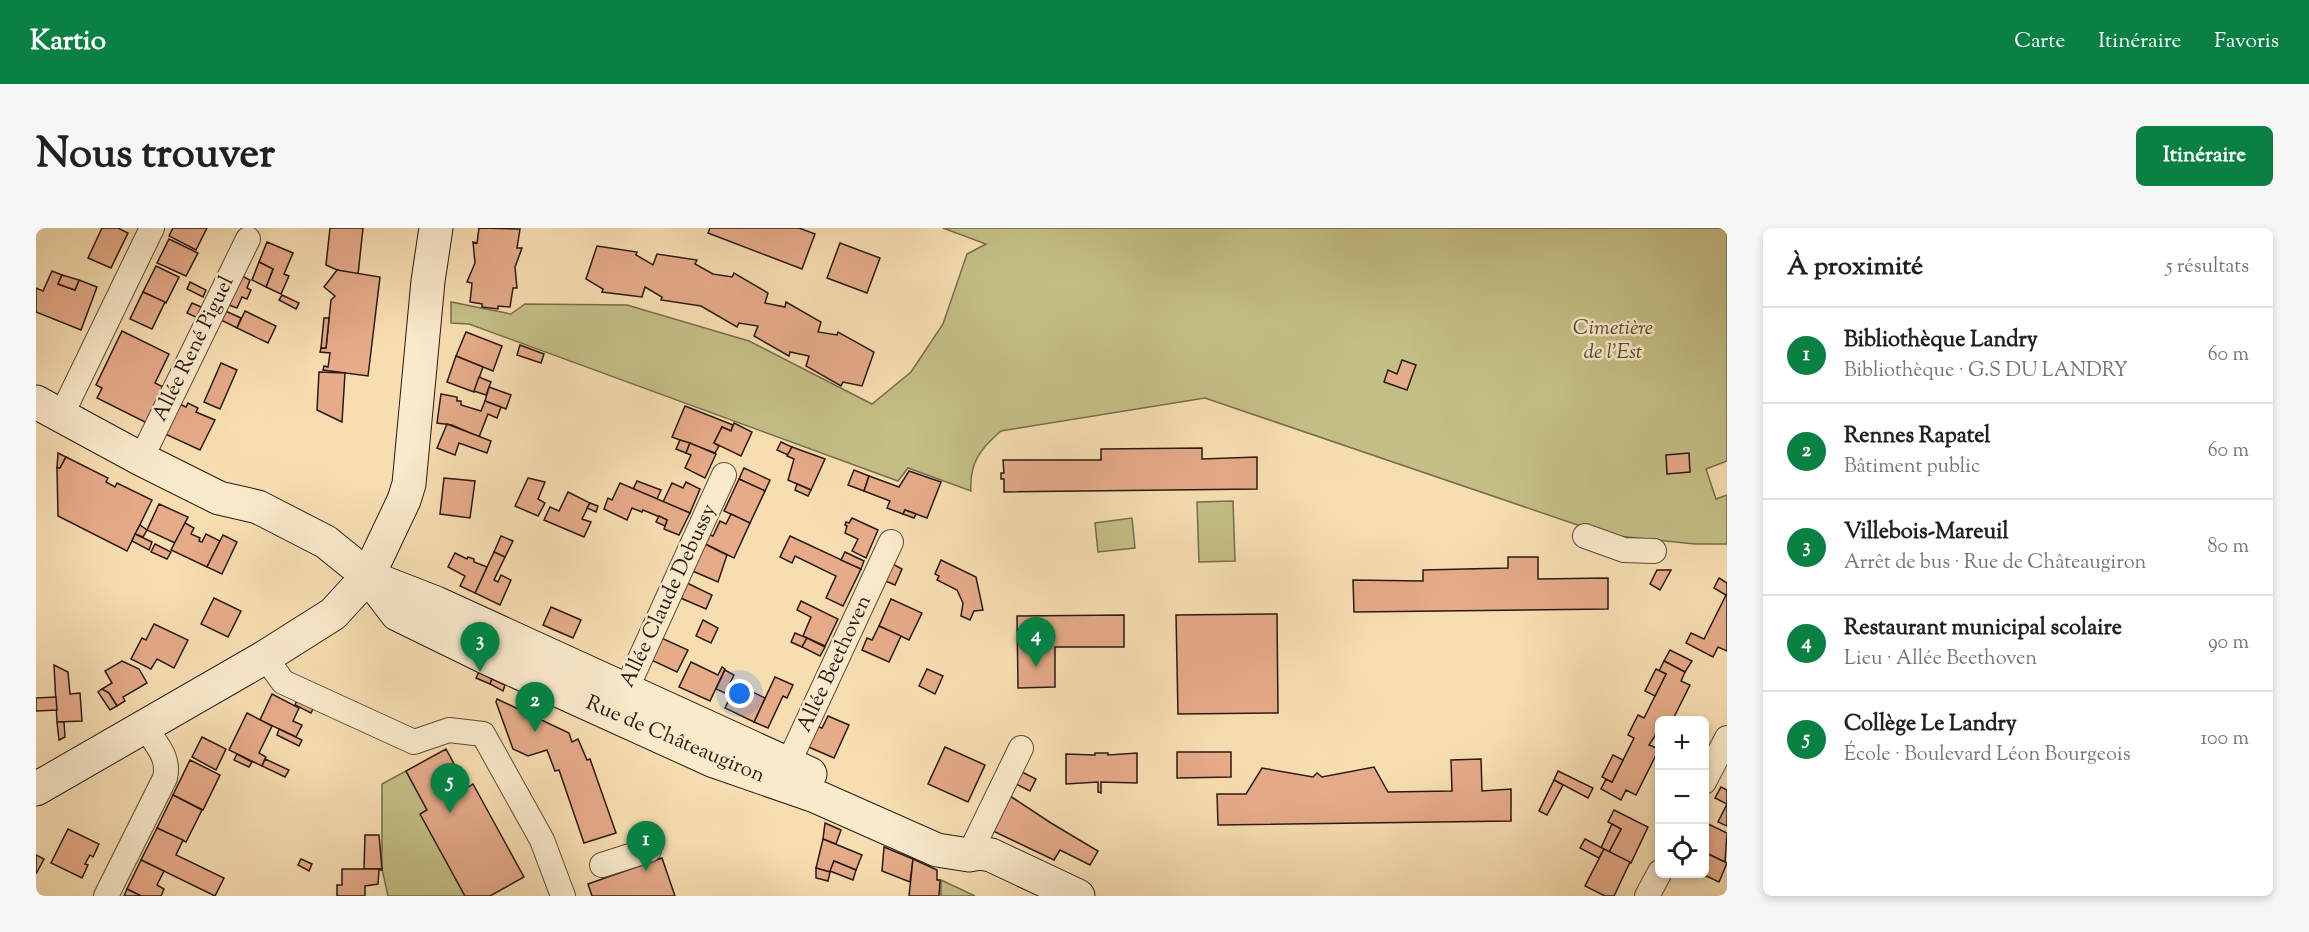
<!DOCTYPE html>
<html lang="fr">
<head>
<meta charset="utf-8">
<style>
  :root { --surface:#fff; --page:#f6f6f6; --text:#202124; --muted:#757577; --line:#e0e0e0; --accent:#0b8043 }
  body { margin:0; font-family:"Sorts Mill Goudy",serif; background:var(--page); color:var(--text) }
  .controls { position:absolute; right:18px; bottom:18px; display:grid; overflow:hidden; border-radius:9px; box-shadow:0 3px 9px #0003 }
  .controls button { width:54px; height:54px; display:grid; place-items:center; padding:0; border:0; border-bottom:2px solid var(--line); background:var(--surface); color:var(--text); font:30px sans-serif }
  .you { position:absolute; left:704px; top:466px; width:21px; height:21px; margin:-15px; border:4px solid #fff; border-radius:50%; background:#1a73e8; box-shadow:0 0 0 9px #1a73e833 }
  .badge { display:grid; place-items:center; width:39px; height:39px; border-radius:50%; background:var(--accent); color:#fff; font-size:20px; font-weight:700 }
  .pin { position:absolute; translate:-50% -50px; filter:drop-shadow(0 2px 3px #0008) }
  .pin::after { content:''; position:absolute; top:32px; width:21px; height:18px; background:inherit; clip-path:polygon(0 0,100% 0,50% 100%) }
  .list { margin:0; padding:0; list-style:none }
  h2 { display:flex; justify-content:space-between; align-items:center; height:78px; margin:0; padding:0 24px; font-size:26px }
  h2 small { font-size:20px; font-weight:400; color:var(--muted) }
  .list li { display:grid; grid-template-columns:39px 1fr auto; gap:18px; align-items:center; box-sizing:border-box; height:96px; padding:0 24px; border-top:2px solid var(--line) }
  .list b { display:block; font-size:22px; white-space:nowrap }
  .list p { margin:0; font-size:20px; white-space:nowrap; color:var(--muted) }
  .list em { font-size:20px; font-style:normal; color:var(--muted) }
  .icon { flex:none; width:33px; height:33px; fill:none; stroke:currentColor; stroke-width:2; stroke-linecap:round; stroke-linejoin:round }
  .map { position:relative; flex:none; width:1691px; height:668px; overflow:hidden; border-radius:9px }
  header { display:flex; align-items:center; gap:36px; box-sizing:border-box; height:84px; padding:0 30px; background:var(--accent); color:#fff }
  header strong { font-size:28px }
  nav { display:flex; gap:33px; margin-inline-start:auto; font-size:21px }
  .intro { display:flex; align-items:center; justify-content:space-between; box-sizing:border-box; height:144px; padding:0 36px }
  h1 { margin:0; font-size:42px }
  .button { padding:15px 27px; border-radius:9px; background:var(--accent); color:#fff; font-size:21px; font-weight:700 }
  main { display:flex; gap:36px; padding:0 36px }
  aside { flex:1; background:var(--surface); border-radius:9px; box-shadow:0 3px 9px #0003 }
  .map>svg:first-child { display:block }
</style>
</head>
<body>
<header>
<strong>Kartio</strong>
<nav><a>Carte</a><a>Itinéraire</a><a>Favoris</a></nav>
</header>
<div class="intro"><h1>Nous trouver</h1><a class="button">Itinéraire</a></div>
<main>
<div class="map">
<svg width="1691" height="668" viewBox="0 0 1691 668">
  <rect width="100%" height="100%" fill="#f7deb1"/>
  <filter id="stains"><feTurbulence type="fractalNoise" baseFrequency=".00333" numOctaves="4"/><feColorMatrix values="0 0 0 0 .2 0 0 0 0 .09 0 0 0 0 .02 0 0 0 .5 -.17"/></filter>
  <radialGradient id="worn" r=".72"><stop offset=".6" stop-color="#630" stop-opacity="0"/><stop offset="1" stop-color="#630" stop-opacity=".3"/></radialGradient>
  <g fill="#c4bf86" stroke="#776c4c" stroke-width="1.5">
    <path d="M907,0h784v233l-21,8 10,30 11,-4v49h-32l-88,-9 -402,-137 -204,33c-20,17 -32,32 -30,60l-63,-23 -10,13 -429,-157 -18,-1v-21l60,12 14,-10 102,1 122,36 123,63 39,-32 32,-48 24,-70 19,-10z"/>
    <path d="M1197,273l2,60 -36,1 -2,-60z"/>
    <path d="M1096,290l3,30 -37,4 -3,-29z"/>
    <path d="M370,543l21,39 -6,4 44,82h-77l-6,-27v-85z"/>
    <path d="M905,652l34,16h-34z"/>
  </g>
  <g fill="#e6ab89" stroke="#2a1a13" stroke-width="1.5">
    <path d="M66,0h16l10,5 -17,35 -23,-10z"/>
    <path d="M137,0h34l-11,22 -27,-14z"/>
    <path d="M294,0h33l-5,47 -14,-2 -18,-8z"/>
    <path d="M443,0l41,1 -3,19h5l-7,19 2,21h-4l-3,19 -12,-1v3l-16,-2v-3l-12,-2 2,-19 -5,-1 8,-19 -2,-21 4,1z"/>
    <path d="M674,0h89l16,6 -13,35 -94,-36z"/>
    <path d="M133,11l29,14 -12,23 -29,-13z"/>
    <path d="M231,14l26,11 -9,21 5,2 -8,18 -15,-7 7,-18 -14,-7z"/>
    <path d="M804,15l40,15 -13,35 -40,-15z"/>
    <path d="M561,18l40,6 -1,3 17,10 4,-11 40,6 -2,4 18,10 19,3 2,-4 34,20 -3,10 20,4 1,-5 35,20 -3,10 19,3 1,-3 36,20 -12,34 -19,-4 -2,4 -35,-20 3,-10 -19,-4 -1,4 -35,-20 4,-10 -19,-3 -2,4 -36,-21 -40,-6 1,-3 -17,-10 -3,10 -40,-5 1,-3 -17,-10z"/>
    <path d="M223,34l14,7 -7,18 -14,-7z"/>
    <path d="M120,38l23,11 -13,26 -23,-11z"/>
    <path d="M301,42l43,7 -12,99 -45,-6 1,-4 4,1 2,-14 -10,-1 1,-4h5l5,-48 4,-4 -11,-9z"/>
    <path d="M16,43l10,4 -4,9 17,6 4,-10 18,7 -16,43 -45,-18v-24l7,3z"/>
    <path d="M202,46l12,6 -3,8 4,2 -4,9 -5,-2 -5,11 -8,-3z"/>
    <path d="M26,47l17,5 -4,10 -17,-6z"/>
    <path d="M154,54l16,8 -3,7 -16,-8z"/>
    <path d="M107,64l22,10 -13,27 -22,-10z"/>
    <path d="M246,67l17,8 -3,6 -17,-9z"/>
    <path d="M156,75l16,7 -4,11 -17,-8z"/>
    <path d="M185,81l20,9 -4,10 -20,-10z"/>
    <path d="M209,83l31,15 -8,17 -31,-15z"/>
    <path d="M288,90h5l-3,30h-5z"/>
    <path d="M86,103l47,23 -14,29 14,7 -22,33 -50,-25 5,-10 -6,-3z"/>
    <path d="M430,104l36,14 -9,25 -37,-15z"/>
    <path d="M484,117l24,9 -3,9 -24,-8z"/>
    <path d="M420,128l27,11 -9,25 -27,-10z"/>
    <path d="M1366,132l14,5 -9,25 -23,-8 4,-12 9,4z"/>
    <path d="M185,135l16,7 -17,39 -16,-7z"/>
    <path d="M283,144l26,1 -3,49 -25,-12z"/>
    <path d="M443,149l12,5 -5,13 -12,-4z"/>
    <path d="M453,159l22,8 -5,14 -21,-8z"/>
    <path d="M405,166l16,3v4h4v4l20,6 4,-10 16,6 -4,11 -9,-4 -9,23 -27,-12 -15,-2z"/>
    <path d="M141,175l9,4 2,-4 10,5 -2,4 19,8 -15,30 -37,-17z"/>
    <path d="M649,178l48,19 -2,6 -9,-4 -8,16 5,3 -4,7 -43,-16z"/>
    <path d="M698,195l18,9 -11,24 -27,-13 8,-16 9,4z"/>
    <path d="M411,196l44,17 -4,12 -28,-10 -4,12 -18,-7z"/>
    <path d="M644,212l10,3 -4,10 -10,-4z"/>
    <path d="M745,214l11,5 -4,8 -11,-5z"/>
    <path d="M654,215l26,11 -11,24 -20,-10 6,-13 -5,-2z"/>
    <path d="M756,219l33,12 -14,31 -23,-10 6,-21 -7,-3z"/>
    <path d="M1166,220v11l55,-2v32l-253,3v-13h-3v-6h3l-1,-13h98v-11z"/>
    <path d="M22,225l8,4 -6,11h-3z"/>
    <path d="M1653,225l1,19 -23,2 -1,-19z"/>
    <path d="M30,229l42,21 -2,4 9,5 2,-4 35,17 -25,51 -69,-35 -1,-48h3z"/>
    <path d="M708,240l26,12 -5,11 -26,-12z"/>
    <path d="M818,242l15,6 -5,15 -16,-6z"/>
    <path d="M873,243l32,11 -14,36 -22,-8 -2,4 -16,-6 3,-7 -26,-10 5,-15 30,11z"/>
    <path d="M408,250l31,3 -5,37 -30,-4z"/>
    <path d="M492,250l17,4 -7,17 7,4 -7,13 -23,-10z"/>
    <path d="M703,251l26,12 -15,32 -26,-12z"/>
    <path d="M601,253l24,9 -4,9 -24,-10z"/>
    <path d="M650,254l14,7 -10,24 -27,-11 9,-19 11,5z"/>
    <path d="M584,255l70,30 -11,22 -15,-6 3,-9 -24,-10 -1,2 -10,-4 -5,12 -23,-11 4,-11 4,2z"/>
    <path d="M761,256l14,6 -3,6 -13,-6z"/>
    <path d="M532,264l22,11 -8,16 9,3 -7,15 -40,-17 6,-13 9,4z"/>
    <path d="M554,275l8,3 -2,6 -9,-4z"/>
    <path d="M123,276l29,13 -13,26 -28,-13z"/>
    <path d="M869,282l11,4 -2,4 -11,-4z"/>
    <path d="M695,286l19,9 -16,35 -33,-16 4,-9 8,3 7,-15 6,3z"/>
    <path d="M623,288l8,4 -2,6 -9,-4z"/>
    <path d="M816,290l26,12 -12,28 -14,-7 6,-12 -13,-6 2,-7 -2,-1 1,-3 3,1z"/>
    <path d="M149,295l9,5 -3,6 9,4 -1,3 3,1 4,-8 14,7 -13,26 -36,-17z"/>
    <path d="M104,297l7,5 -4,7 -8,-3z"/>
    <path d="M99,306l17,8 -3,8 -17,-9z"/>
    <path d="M187,307l14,7 -15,32 -15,-7z"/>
    <path d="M465,308l12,5 -8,16 -11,-5z"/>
    <path d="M754,308l71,33 -18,37 -17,-8 10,-22 -41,-20 -3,7 -12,-6z"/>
    <path d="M665,314l26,13 -9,27 -30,-13z"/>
    <path d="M119,316l16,8 -4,7 -16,-7z"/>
    <path d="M458,324l11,5 -11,23 4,2 3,-7 10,5 -11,25 -25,-12z"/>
    <path d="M809,324l19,9 -3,8 -20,-9z"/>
    <path d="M419,325l12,6 1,-2 6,2v3l13,5 -12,26 -15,-7 5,-10 -17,-9z"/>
    <path d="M1472,329h30v22l70,-1v31l-254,3 -1,-32 70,1v-11l85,-2z"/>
    <path d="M905,332l35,17 7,33 -9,1 -4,9 -9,-4 2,-13 -6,-13 -20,-10 2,-4 -4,-2z"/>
    <path d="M853,334l13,7 -7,16 -14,-6z"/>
    <path d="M1621,342h14l-11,20 -10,-6z"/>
    <path d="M1683,350l8,5v68l-9,-4 -5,10 -27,-14 5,-10 13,6 22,-44 -12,-7z"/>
    <path d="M647,353l29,14 -6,14 -30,-13z"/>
    <path d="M178,370l27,13 -13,26 -27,-13z"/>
    <path d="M855,371l31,14 -13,27 -30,-14z"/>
    <path d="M765,373l37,18 -13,27 -22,-10 8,-19 -14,-7z"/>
    <path d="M515,379l30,13 -8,18 -30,-13z"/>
    <path d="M1241,386l1,99 -100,1 -2,-99z"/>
    <path d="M1088,387v32h-69v40l-37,1 -1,-72z"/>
    <path d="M667,392l15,8 -7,15 -15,-7z"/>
    <path d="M118,396l34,16 -14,28 -17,-9 -6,10 -20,-10 11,-21 4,2z"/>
    <path d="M843,398l22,10 -12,26 -27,-12 5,-12 5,2z"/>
    <path d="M759,405l12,5 -5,9 -11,-5z"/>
    <path d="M621,408l31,14 -11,22 -30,-14z"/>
    <path d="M771,410l18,9 -5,9 -18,-9z"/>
    <path d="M1634,422l22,11 -7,11 -21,-11z"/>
    <path d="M86,433l17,8 8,14 -24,14 2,4 -8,5 -8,-13 -7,-4 10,-6 -7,-12z"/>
    <path d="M1628,433l21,11 -4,9 9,4 -18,36h-12v7l-11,17 10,4 -23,46 -10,-5 -5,10 -20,-11 5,-10 6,3 22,-44 -6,-3 10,-20 6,3 22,-44 -7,-3z"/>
    <path d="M655,434l27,13 4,-8 3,2 -15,32 -31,-14z"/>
    <path d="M18,437l14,7 2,22 10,-1 2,28 -25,1z"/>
    <path d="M891,441l16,7 -8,18 -16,-8z"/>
    <path d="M1620,441l10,5 -11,22 -10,-5z"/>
    <path d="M689,442l9,5 -9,18 -9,-4z"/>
    <path d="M443,444l13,7 -2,5 -14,-6z"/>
    <path d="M739,449l18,8 -6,13 -4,-2 -15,32 -14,-6z"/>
    <path d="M456,451l13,6 -2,6 -13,-7z"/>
    <path d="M702,453l4,1 -2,4 25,12 -11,24 -29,-14z"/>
    <path d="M66,461l7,4 8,13 -7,4 -12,-18z"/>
    <path d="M236,466l27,14 -6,13 9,4 -6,12 -36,-17z"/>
    <path d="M263,467l17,8 -5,10 -16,-8z"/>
    <path d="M20,469l1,13 -21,1v-13z"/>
    <path d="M461,471l72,34 3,9 6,-3 9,21 3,-1 26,74 -32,10 -25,-73 -4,1 -8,-21 -19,6 -15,-7 -17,-47z"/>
    <path d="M211,485l25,13 -13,27 7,4 -4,9 -33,-16z"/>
    <path d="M792,488l21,9 -15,33 -30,-13 9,-20 9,3z"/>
    <path d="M21,494h7l1,15 -6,3z"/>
    <path d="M243,501l23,11 -3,6 -22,-11z"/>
    <path d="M166,509l24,12 -10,21 -24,-13z"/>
    <path d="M909,519l40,18 -17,37 -40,-18z"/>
    <path d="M410,521l21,39 6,-4 51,93 -34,19h-25l-45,-82 7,-4 -21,-39z"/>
    <path d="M1141,524h54v25l-54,1z"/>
    <path d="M1059,525h13v2l29,-2v30l-36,-1v11l-3,-1v-10l-32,2v-30l29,1z"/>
    <path d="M201,526l15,8 -3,5 -15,-7z"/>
    <path d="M1577,527l10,5 -11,22 -10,-5z"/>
    <path d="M229,531l24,11 -4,7 -23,-11z"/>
    <path d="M1445,531l1,32 29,-2v32l-293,4 -1,-31h29l16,-26 51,9 4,-4 5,4 52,-10 14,25 64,-1 -1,-31z"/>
    <path d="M154,532l30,15 -17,35 -30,-15z"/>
    <path d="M1522,543l35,17 -5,10 -34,-18z"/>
    <path d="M986,544l14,7 -6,12 -14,-7z"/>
    <path d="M1518,552l9,5 -16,30 -8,-4z"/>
    <path d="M1685,559l6,3v36l-9,-4 9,-18 -12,-6z"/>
    <path d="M137,567l29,15 -16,32 -29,-14z"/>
    <path d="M974,568l41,27 47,28 -8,14 -30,-15 -6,10 -61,-29z"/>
    <path d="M1578,582l34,17 -17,36 -22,-11 12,-23 -13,-7z"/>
    <path d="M1668,594l23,11 -2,29 -21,-10z"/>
    <path d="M789,595l16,7 -5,14 -13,-5z"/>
    <path d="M1576,596l9,5 -12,23 -8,-4z"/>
    <path d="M121,600l26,12 -7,15 48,23 -9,18 -74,-36z"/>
    <path d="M32,601l31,15 -6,13 -3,-2 -5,9 3,1 -6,13 -31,-15z"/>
    <path d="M329,607h14l3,34h-18z"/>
    <path d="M787,611l39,16 -6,15 -22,-9 -4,11 -14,-4z"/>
    <path d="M1549,611l19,10 -5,9 -19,-10z"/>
    <path d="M848,619l29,12 -3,23 -28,-11z"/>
    <path d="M1568,621l26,13 -16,34h-9l-20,-10z"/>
    <path d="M1668,624l23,11 -8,19 -17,-8h2z"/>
    <path d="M0,627l8,4 -8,15z"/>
    <path d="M626,630l13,38h-83l-4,-12z"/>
    <path d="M265,631l11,5 -3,7 -11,-6z"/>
    <path d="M877,631l24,11v10h3l-1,16h-30z"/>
    <path d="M105,632l23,11 -7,14 7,4 -3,7h-20l-14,-7z"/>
    <path d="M798,633l22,9 -3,10 -23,-9z"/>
    <path d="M780,640l14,4 -2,9 -12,-3z"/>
    <path d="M306,641h40v1h-3l-1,14 -13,2v10h-28v-11h5z"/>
    <path d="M91,661l14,7h-17z"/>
  </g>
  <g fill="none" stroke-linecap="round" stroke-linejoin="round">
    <g stroke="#5d4b3a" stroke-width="26">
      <g id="street">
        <path d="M25,188l91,-188"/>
        <path d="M105,231l107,-220"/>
        <path d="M1549,308l39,14 30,1"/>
        <path d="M229,429l18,25 131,60 35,-12 34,4 59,106 21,56"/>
        <path d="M584,475l104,-228"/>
        <path d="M745,548l3,-12 10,-13 97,-209"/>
        <path d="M1668,554l23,-44"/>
        <path d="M933,627l52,-107"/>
        <path d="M566,637l47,-15v-14"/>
        <path d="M70,668l59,-118c5,-21 -9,-34 -21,-52"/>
        <path d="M1611,668l13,-24"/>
      </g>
    </g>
    <g stroke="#2a1a13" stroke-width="35">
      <g id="secondary">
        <path d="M0,174l105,57 78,39 39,9 68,35 42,34 29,38 88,43 229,104 101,35 122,54 32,5 11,-2 11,2 87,41"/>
        <path d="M328,347l72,28 374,171"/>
        <path d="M0,561l229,-132 68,-43 35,-38 36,-76 5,-16 19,-203 8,-53"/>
      </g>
    </g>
    <use href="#street" stroke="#faeacc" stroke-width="24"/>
    <use href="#secondary" stroke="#faeacc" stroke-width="33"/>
  </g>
  <g text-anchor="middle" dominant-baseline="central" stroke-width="5" stroke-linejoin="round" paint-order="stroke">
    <g font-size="21" font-style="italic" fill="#584c36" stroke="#faeacc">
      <text x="1577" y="101">Cimetière<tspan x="1577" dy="24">de l'Est</tspan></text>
    </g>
    <g font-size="21" fill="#2a1a13" stroke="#faeacc">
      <text transform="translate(158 121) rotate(-64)">Allée René Piguel</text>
      <text transform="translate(633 368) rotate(-65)">Allée Claude Debussy</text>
      <text transform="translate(799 436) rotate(-65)">Allée Beethoven</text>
      <text transform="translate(639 512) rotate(23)">Rue de Châteaugiron</text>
    </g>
  </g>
  <rect width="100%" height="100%" filter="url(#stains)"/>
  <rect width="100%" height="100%" fill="url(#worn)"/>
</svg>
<div class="controls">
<button>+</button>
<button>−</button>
<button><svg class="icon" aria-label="locate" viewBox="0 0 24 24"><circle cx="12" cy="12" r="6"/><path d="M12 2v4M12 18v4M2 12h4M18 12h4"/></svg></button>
</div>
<div class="you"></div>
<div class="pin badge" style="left:610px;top:643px">1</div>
<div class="pin badge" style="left:499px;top:504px">2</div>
<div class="pin badge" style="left:444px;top:444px">3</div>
<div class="pin badge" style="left:1000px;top:439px">4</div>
<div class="pin badge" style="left:414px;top:585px">5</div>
</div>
<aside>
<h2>À proximité<small>5 résultats</small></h2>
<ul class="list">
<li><span class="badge">1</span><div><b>Bibliothèque Landry</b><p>Bibliothèque · G.S DU LANDRY</p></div><em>60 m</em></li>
<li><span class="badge">2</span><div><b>Rennes Rapatel</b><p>Bâtiment public</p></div><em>60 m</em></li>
<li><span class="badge">3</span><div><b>Villebois-Mareuil</b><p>Arrêt de bus · Rue de Châteaugiron</p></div><em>80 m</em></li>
<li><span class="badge">4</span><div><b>Restaurant municipal scolaire</b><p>Lieu · Allée Beethoven</p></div><em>90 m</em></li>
<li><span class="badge">5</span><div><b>Collège Le Landry</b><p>École · Boulevard Léon Bourgeois</p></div><em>100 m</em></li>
</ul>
</aside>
</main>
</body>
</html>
